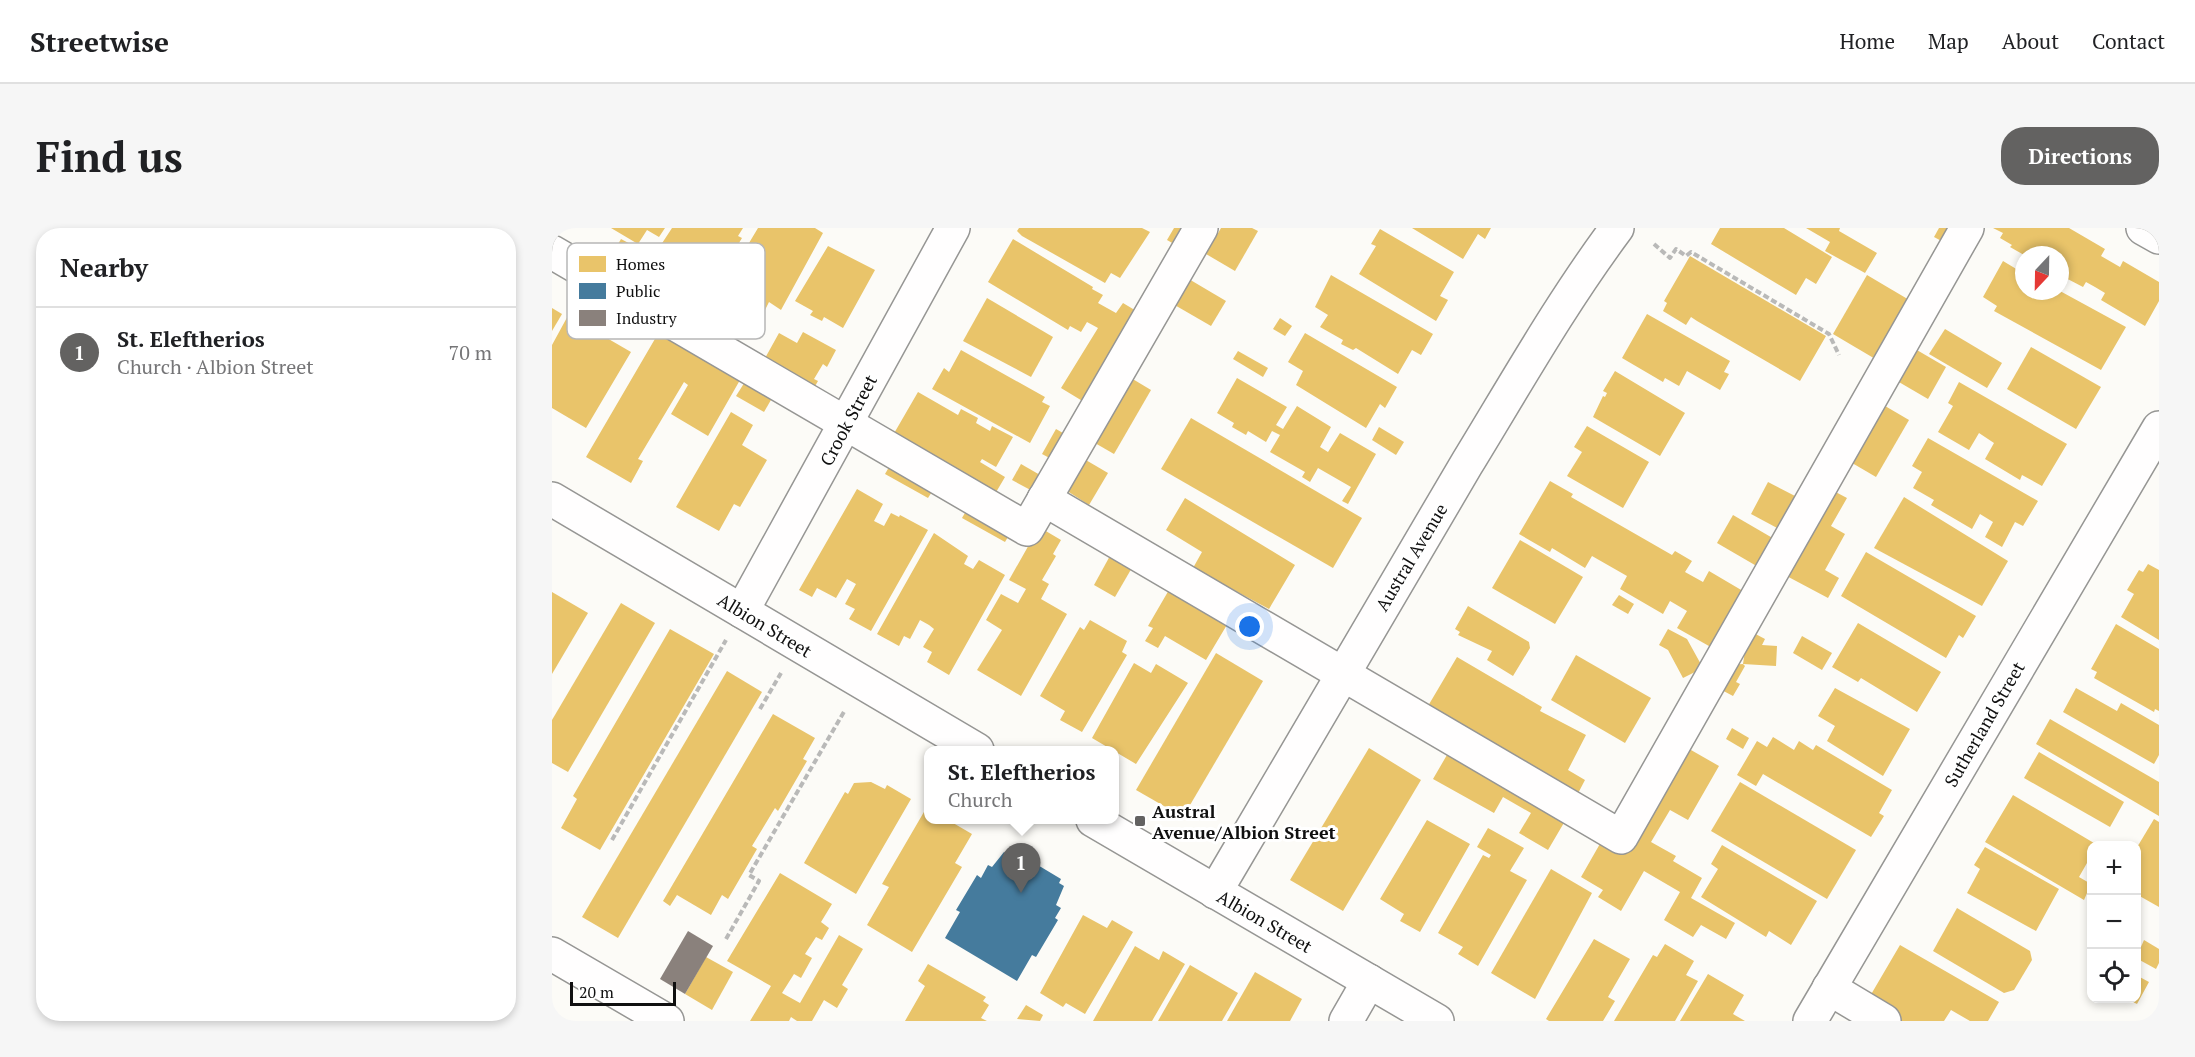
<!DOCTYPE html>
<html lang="en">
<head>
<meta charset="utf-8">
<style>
  :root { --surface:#fff; --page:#f6f6f6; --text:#202124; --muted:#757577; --line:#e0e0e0; --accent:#636261 }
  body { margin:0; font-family:"PT Serif",serif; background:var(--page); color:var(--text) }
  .controls { position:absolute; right:18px; bottom:18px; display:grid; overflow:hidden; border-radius:12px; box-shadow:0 3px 9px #0003 }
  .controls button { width:54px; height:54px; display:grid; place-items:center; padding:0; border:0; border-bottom:2px solid var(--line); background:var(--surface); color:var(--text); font:30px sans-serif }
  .compass { position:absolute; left:1463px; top:18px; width:54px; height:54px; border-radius:50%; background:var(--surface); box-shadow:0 3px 9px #0003; rotate:202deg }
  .scale { position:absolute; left:18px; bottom:15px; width:106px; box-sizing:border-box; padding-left:6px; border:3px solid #101010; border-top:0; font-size:16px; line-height:21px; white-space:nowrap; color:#101010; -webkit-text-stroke:4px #fff; paint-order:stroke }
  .you { position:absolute; left:698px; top:399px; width:21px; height:21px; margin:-15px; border:4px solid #fff; border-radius:50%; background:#1a73e8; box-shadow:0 0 0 9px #1a73e833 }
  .badge { display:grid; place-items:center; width:39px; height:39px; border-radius:50%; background:var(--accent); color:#fff; font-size:20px; font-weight:700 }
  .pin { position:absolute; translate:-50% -50px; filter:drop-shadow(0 2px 3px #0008) }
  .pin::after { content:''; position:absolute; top:32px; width:21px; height:18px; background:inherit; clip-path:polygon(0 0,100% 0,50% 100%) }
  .popup { position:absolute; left:372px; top:518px; width:195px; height:78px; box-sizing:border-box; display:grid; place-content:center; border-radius:12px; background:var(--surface); filter:drop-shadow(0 2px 4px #0005); font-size:20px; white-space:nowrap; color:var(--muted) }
  .popup b { font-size:22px; color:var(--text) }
  .popup::after { content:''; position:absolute; left:50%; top:100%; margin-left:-12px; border:12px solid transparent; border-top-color:var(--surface) }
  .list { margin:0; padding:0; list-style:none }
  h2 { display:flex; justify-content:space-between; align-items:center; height:78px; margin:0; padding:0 24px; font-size:26px }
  h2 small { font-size:20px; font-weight:400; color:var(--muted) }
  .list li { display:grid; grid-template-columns:39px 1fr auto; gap:18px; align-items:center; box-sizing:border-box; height:90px; padding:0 24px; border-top:2px solid var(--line) }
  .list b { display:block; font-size:22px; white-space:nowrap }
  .list p { margin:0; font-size:20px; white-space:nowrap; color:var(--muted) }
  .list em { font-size:20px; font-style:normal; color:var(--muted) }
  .icon { flex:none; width:33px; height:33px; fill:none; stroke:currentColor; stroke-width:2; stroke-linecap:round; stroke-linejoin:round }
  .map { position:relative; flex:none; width:1607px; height:793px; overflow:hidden; border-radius:24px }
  header { display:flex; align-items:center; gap:36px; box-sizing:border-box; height:84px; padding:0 30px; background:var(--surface); border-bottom:2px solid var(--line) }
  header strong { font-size:28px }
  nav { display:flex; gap:33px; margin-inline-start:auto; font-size:21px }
  .intro { display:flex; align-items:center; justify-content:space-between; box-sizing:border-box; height:144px; padding:0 36px }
  h1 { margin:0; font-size:42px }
  .button { padding:15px 27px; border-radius:24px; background:var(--accent); color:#fff; font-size:21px; font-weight:700 }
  main { display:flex; gap:36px; padding:0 36px }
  aside { flex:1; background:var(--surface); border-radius:24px; box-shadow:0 3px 9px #0003 }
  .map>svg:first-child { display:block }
</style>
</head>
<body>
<header>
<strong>Streetwise</strong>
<nav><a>Home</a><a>Map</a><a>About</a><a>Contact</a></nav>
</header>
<div class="intro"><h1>Find us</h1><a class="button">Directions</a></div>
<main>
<aside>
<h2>Nearby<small></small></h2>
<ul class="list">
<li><span class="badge">1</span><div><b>St. Eleftherios</b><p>Church · Albion Street</p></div><em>70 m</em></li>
</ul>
</aside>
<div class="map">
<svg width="1607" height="793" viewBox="0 0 1607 793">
  <rect width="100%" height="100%" fill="#fcfbf7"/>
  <g fill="#e9c46a">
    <path d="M59,0h54l-6,9 -12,-7 -9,14z"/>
    <path d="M120,0h71l-5,8 4,2 -23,38 -15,-8 -8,14 -43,-25z"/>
    <path d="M206,0h57l8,5 -42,77 -12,-8 -10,20 -4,-2 -5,10 -12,-6 2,-8 -26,-14 10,-18 10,6 3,-5 -11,-9 14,-25 3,2z"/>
    <path d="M467,0h123l8,4 -30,46 -9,-5 -6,10 -83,-47 -5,-5z"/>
    <path d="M622,0h19l-12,20 -14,-8z"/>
    <path d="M669,0h31l6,3 -23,40 -29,-17z"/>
    <path d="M860,0h79l-6,11 -7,-5 -15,25z"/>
    <path d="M1168,0h64l48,29 -16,27 -10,-6 -10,17 -85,-51z"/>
    <path d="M1254,0h34l-1,3 38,22 -12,20 -40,-22 5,-9z"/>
    <path d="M1387,0h20l-10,17 -15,-8z"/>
    <path d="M1441,0h76l36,21 -4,7 19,11 3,-6 36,21v19l-14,25 -44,-26 4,-7 -10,-6 -9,-5 -3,5 -23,-12v-20h-36l-14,-8 2,-2 -12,-7 3,-5z"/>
    <path d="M828,1l74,43 -14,24 8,4 -12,21 -77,-47 17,-28 -5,-2z"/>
    <path d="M69,11l15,8 -19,34 -15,-9z"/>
    <path d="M461,11l80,48 -1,2 11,6 -5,8 18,10 7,-10 20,12 -54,90 -28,-17 37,-60 -11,-6 -6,10 -11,-6 -2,4 -80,-48z"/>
    <path d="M276,18l47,24 -32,58 -19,-11 -2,4 -12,-6 3,-4 -18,-10z"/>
    <path d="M1138,28l136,80 -26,45 -103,-60 -6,-4 -5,8 -23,-14 4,-8 -3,-2z"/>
    <path d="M1451,33l15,9 3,-4 3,2v23h36l66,36 -25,43 -107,-59 3,-5 -14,-9z"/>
    <path d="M630,47l44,26 -15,25 -45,-26z"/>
    <path d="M779,47l102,59 -12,21 -9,-5 -14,24 -42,-26 -3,2 -12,-6 2,-4 -23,-13 8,-12 -13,-8z"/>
    <path d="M1315,47l49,29 -34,59 -49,-29z"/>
    <path d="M30,62l26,15 -15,25 38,22 -45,76 -34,-20v-63z"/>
    <path d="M435,70l66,39 -22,40 -68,-36z"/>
    <path d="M134,78l13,8 -6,10 -13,-8z"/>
    <path d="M0,80l10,6 -10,17z"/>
    <path d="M1095,86l83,47 -6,11 5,2 -9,16 -33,-19 -8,15 -14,-8 -2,4 -41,-24z"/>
    <path d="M728,90l12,8 -7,10 -12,-7z"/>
    <path d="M1393,101l57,34 -15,25 -58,-34z"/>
    <path d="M107,104l81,48 -32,56 -37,-22 17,-29 -4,-3 -46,77 5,2 -12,22 -45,-26z"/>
    <path d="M251,104l33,18 -9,17 -4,-3 -9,15 4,2 -8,14 -46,-35 15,-27 18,10z"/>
    <path d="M753,105l92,54 -12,21 -5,-4 -14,24 -70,-43 7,-14 -15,-9z"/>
    <path d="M1358,118l36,21 -18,32 -36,-21z"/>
    <path d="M1479,119l70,40 -25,42 -69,-40z"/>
    <path d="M409,122l84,47 -3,5 8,4 -20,37 -98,-54 12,-21 5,4z"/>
    <path d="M686,123l30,17 -5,9 -30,-18z"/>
    <path d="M1063,143l70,42 -25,43 -67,-39 10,-21 2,1 2,-4 -4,-2z"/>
    <path d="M574,147l25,15 -37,64 -26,-15z"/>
    <path d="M196,149l27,16 -11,19 -28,-16z"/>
    <path d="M685,150l50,29 -11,18 7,4 14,-23 34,21 -11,20 8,5 12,-19 36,21 -28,50 -6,-3 9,-14 -33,-19 -8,14 -8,-5 3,-5 -35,-20 10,-17 -8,-4 -6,11 -18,-11 -2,4 -14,-8 2,-4 -17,-10z"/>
    <path d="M1407,154l108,62 -25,42 -20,-11 -2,5 -35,-21 9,-16 -15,-10 -10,17 -31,-18 15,-26 -5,-3z"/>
    <path d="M366,164l40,23 3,-6 17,9 -2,5 14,8 2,-5 21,11 -17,30 -14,-8 -2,3 25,15 -10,17 -106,-52z"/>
    <path d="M1328,175l29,17 -33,57 -29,-17z"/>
    <path d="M179,184l22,13 -11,20 25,15 -27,47 -6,-3 -15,27 -43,-24z"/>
    <path d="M639,190l171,100 -29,50 -172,-99z"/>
    <path d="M1035,198l62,36 -26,46 -56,-32 15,-24 -8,-5z"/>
    <path d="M827,199l25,15 -8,13 -24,-15z"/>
    <path d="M504,201l14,8 -13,25 -15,-8z"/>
    <path d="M1376,210l110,63 -15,25 -8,-4 -13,25 -17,-10 8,-15 -13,-8 -8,15 -41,-24 3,-5 -21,-12 9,-16 -10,-6z"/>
    <path d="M527,228l29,17 -19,32 -28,-18z"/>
    <path d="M340,234l43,25 -7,11 -43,-24z"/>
    <path d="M469,236l26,15 -9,15 -26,-14z"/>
    <path d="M998,253l23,13 -2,3 101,58 3,-4 17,10 -7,11 18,10 6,-11 39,23 -32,56 -39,-22 10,-17 -17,-10 -7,13 -43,-25 7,-13 -35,-20 -7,12 -33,-20 -2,4 -31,-18z"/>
    <path d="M1216,254l29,15 -18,32 -28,-15z"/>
    <path d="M1276,260l19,10 -16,28 14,8 -20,36 14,8 -11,20 -47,-25z"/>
    <path d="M305,261l26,15 -9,17 10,5 7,-13 8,4 1,-2 28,15 -57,101 -22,-12 6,-10 -10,-5 11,-20 -9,-5 -11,19 -19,-10 -5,9 -13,-7z"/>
    <path d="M1352,269l104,64 -26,45 -108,-58z"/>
    <path d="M633,270l110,67 -26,44 -76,-41 9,-16 -36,-22z"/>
    <path d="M417,278l43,24 -7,12 -43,-24z"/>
    <path d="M1181,287l43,25 -16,28 -43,-25z"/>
    <path d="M487,299l22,13 -8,14 3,2 -14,24 7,4 -8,15 26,15 -46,82 -44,-26 25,-40 -16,-10 15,-26 17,9 8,-14 -17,-9z"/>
    <path d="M382,305l34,23 -4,8 9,5 6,-9 26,15 -56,100 -22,-13 5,-10 -9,-5 11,-18 -5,-4 -9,-5 -10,19 -6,-3 -5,10 -22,-12z"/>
    <path d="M968,312l63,37 -28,47 -63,-36z"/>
    <path d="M1314,324l110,64 -13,22 -4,-3 -13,23 -105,-62z"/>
    <path d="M559,326l22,12 -18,31 -21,-12z"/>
    <path d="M1596,336l11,6v70l-38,-23 13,-23 -7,-4 12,-20 4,2z"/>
    <path d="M621,355l58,35 -25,42 -41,-24 -7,12 -13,-7 8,-13 -5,-2z"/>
    <path d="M0,364l36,21 -36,61z"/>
    <path d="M1067,367l15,9 -6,10 -16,-9z"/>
    <path d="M69,375l34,20 -87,149 -16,-9v-43z"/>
    <path d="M916,378l61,36 1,6 -17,28 -26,-16 5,-9 -34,-16 2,-3 -5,-3z"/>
    <path d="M538,392l37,21 -5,11 5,3 -45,77 -22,-12 5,-9 -25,-15 40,-69 4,3z"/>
    <path d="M1306,395l83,49 -24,40 -56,-34 -3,4 -26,-15z"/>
    <path d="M1564,396l43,25v62l-4,-2 -1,3 -60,-34 3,-6 -6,-3z"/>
    <path d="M118,401l44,25 -114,196 -39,-22 16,-29 -4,-3z"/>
    <path d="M1116,401l19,10 16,29 -20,10 -15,-28 -9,-5z"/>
    <path d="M1196,402l17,9 -3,6 15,1 -1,20 -33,-2 2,2 -9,16 4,2 -7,12 -17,-9 12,-22 15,-1z"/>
    <path d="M1250,408l30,17 -10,17 -29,-17z"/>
    <path d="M664,425l47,28 -80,136 -47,-27z"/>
    <path d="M1024,427l75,43 -26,45 -74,-43z"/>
    <path d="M905,429l85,50 -2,4 46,24 -18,35 17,10 -11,21 -146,-95z"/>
    <path d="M582,435l17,10 5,-9 32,19 -52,81 -44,-26z"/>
    <path d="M175,443l35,21 -144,246 -36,-21z"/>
    <path d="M1283,460l75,41 -27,47 -56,-35 8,-15 -17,-10z"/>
    <path d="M1524,460l41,23 4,-8 38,22v30l-5,9 -91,-52z"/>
    <path d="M221,486l42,24 -12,21 4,2 -29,50 -3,-3 -23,38 5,3 -29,50 -6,-4 -11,20 -34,-20 -7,11 -7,-5z"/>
    <path d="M1498,491l109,63v34l-123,-72z"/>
    <path d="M1180,500l17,10 -6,11 -17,-10z"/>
    <path d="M1221,509l21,13 5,-9 14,9 3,-5 76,45 -13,23 5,3 -13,21 -108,-63 -7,12 -19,-11 20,-34 10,6z"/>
    <path d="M1132,518l35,20 -31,54 -18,-10 -19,32 25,14 -3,5 29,17 -11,20 44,25 -9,16 -25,-14 -8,12 -29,-17 16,-28 -36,-21 -23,40 -23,-14 5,-7 -22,-13 20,-35 21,12z"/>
    <path d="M817,520l52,32 -78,131 -53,-31z"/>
    <path d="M899,520l114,73 -17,29 -29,-17 12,-20 -28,-16 -9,16 -61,-34z"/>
    <path d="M1487,524l85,50 -14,25 -86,-49z"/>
    <path d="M319,554l14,7 2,-4 24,14 -55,95 -52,-31 41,-71 3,2 6,-11z"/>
    <path d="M1188,554l116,68 -29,49 -116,-68z"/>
    <path d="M1461,567l86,51h-8v10l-12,21 12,7 -7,16 -99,-58z"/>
    <path d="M376,577v15h20l24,14 -17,29 7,4 -50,85 -45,-27 22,-38 -7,-3z"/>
    <path d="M1602,591l5,3v85l-23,-13v-45z"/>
    <path d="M875,592l43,24 -50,88 -20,-11 4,-7 -24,-15z"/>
    <path d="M936,600l36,20 -14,23 17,9 -49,86 -20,-12 5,-7 -25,-14 45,-78 6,3 2,-3 -14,-8z"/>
    <path d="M1170,617l95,56 -26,44 -22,-14 -3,6 -65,-40 17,-28 -7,-5z"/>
    <path d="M1433,619l74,42 -23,42 -69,-38 13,-24 -6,-4z"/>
    <path d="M999,641l41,24 -57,106 -44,-26z"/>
    <path d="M228,645l52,31 -11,18 8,6 -7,12 -6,-3 -11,17 7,4 -11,20 -7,-4 -12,19 18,10 39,-68 24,14 -21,36 6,4 -11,19 -13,-8 -12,21h-15l-6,-4 -2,4h-39l21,-35 -44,-25z"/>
    <path d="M1405,680l73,43 2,9 -18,30 -10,3 -71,-42z"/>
    <path d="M531,687l24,13 5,-8 21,12 -48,82 -19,-11 -3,4 -23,-14z"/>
    <path d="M1042,711l36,20 -22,38 7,4 -12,20h-54l-3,-2z"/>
    <path d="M1592,712l15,9v14l-3,6 -20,-11z"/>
    <path d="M1113,716l29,17 -8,14 12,6 -23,40h-61l39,-66 4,2z"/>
    <path d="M1348,717l99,57 -11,19h-18l-19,-11 -7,11h-47l-31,-18z"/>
    <path d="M583,718l24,14 4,-9 22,13 -33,57h-59z"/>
    <path d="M154,729l27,15 -21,38 -27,-16z"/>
    <path d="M376,736l58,33 -3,4 6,4 -8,13 6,3h-82l20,-35 -7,-5z"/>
    <path d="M638,737l48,28 -16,28h-64z"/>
    <path d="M703,744l47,27 -12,22h-63z"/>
    <path d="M1156,746l36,21 -11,19 12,7h-65z"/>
    <path d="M1584,747l13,7 -12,22 -10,-5 9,-1z"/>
    <path d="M474,777l17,10 -3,6 -23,-2z"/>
  </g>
  <path fill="#457b9d" d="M459,621l50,30 -2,4 5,3 -8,19 5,3 -6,10 3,2 -22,37 -4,-2 -15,26 -72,-43 15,-26 -4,-2 21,-35 4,3 7,-13 4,2 12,-15 4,3z"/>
  <path fill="#8a817c" d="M136,703l25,15 -28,48 -25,-15z"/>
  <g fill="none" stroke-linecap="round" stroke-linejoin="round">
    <g stroke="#969694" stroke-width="36">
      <g id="minor">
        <path d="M1591,0l16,9"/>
        <path d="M0,24l475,277 174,-301"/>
        <path d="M0,271l425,251"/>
        <path d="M492,271l577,338 346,-609"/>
        <path d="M190,383l211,-383"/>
        <path d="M541,592l344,201"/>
        <path d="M663,664c84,-142 166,-285 251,-427 49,-80 95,-162 151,-237"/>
        <path d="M0,726l115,67"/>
        <path d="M1277,760l55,33"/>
        <path d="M794,793l23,-40"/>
        <path d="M1258,793l349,-593"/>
      </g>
    </g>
    <g stroke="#b9b9b8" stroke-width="4" stroke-dasharray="6 3" stroke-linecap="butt">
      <path d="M1102,16l16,14 6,-9 10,7 5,-4 138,82 10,21"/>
      <path d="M208,481l21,-36"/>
      <path d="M60,612l114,-200"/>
      <path d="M174,711l33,-58 -10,-6 96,-165"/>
    </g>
    <use href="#minor" stroke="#fffefe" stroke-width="33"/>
  </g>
  <rect fill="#636261" stroke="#fff" stroke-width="2" x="582" y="587" width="12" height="12" rx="3"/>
  <g text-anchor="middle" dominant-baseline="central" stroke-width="6" stroke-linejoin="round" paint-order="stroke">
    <g font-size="18" fill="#101010" stroke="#fff">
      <text transform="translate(296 192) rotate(-62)">Crook Street</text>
      <text transform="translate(859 329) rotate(-59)">Austral Avenue</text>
      <text transform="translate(213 397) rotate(31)">Albion Street</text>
      <text transform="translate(1432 496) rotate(-60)">Sutherland Street</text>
      <text transform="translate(713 693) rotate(30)">Albion Street</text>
    </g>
    <g font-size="18" font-weight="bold" fill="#101010" stroke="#fff" text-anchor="start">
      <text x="600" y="583">Austral<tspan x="600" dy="21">Avenue/Albion Street</tspan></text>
    </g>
  </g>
  <rect x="15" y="15" width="198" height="96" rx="9" fill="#fff" stroke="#b7b7b7" stroke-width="1.5"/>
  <rect x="27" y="28" width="27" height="16" fill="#e9c46a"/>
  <rect x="27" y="55" width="27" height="16" fill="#457b9d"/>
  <rect x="27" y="82" width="27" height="16" fill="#8a817c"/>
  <g font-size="16" fill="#101010">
    <text x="64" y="42">Homes</text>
    <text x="64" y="69">Public</text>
    <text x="64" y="96">Industry</text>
  </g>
</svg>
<div class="controls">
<button>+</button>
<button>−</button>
<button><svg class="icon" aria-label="locate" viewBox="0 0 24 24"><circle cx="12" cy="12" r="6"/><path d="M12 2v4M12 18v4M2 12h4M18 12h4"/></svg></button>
</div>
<svg class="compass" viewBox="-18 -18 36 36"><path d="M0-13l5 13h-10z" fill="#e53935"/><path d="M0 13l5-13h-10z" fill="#757577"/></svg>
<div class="scale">20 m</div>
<div class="you"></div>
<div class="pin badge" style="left:469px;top:665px">1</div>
<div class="popup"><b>St. Eleftherios</b>Church</div>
</div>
</main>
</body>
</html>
